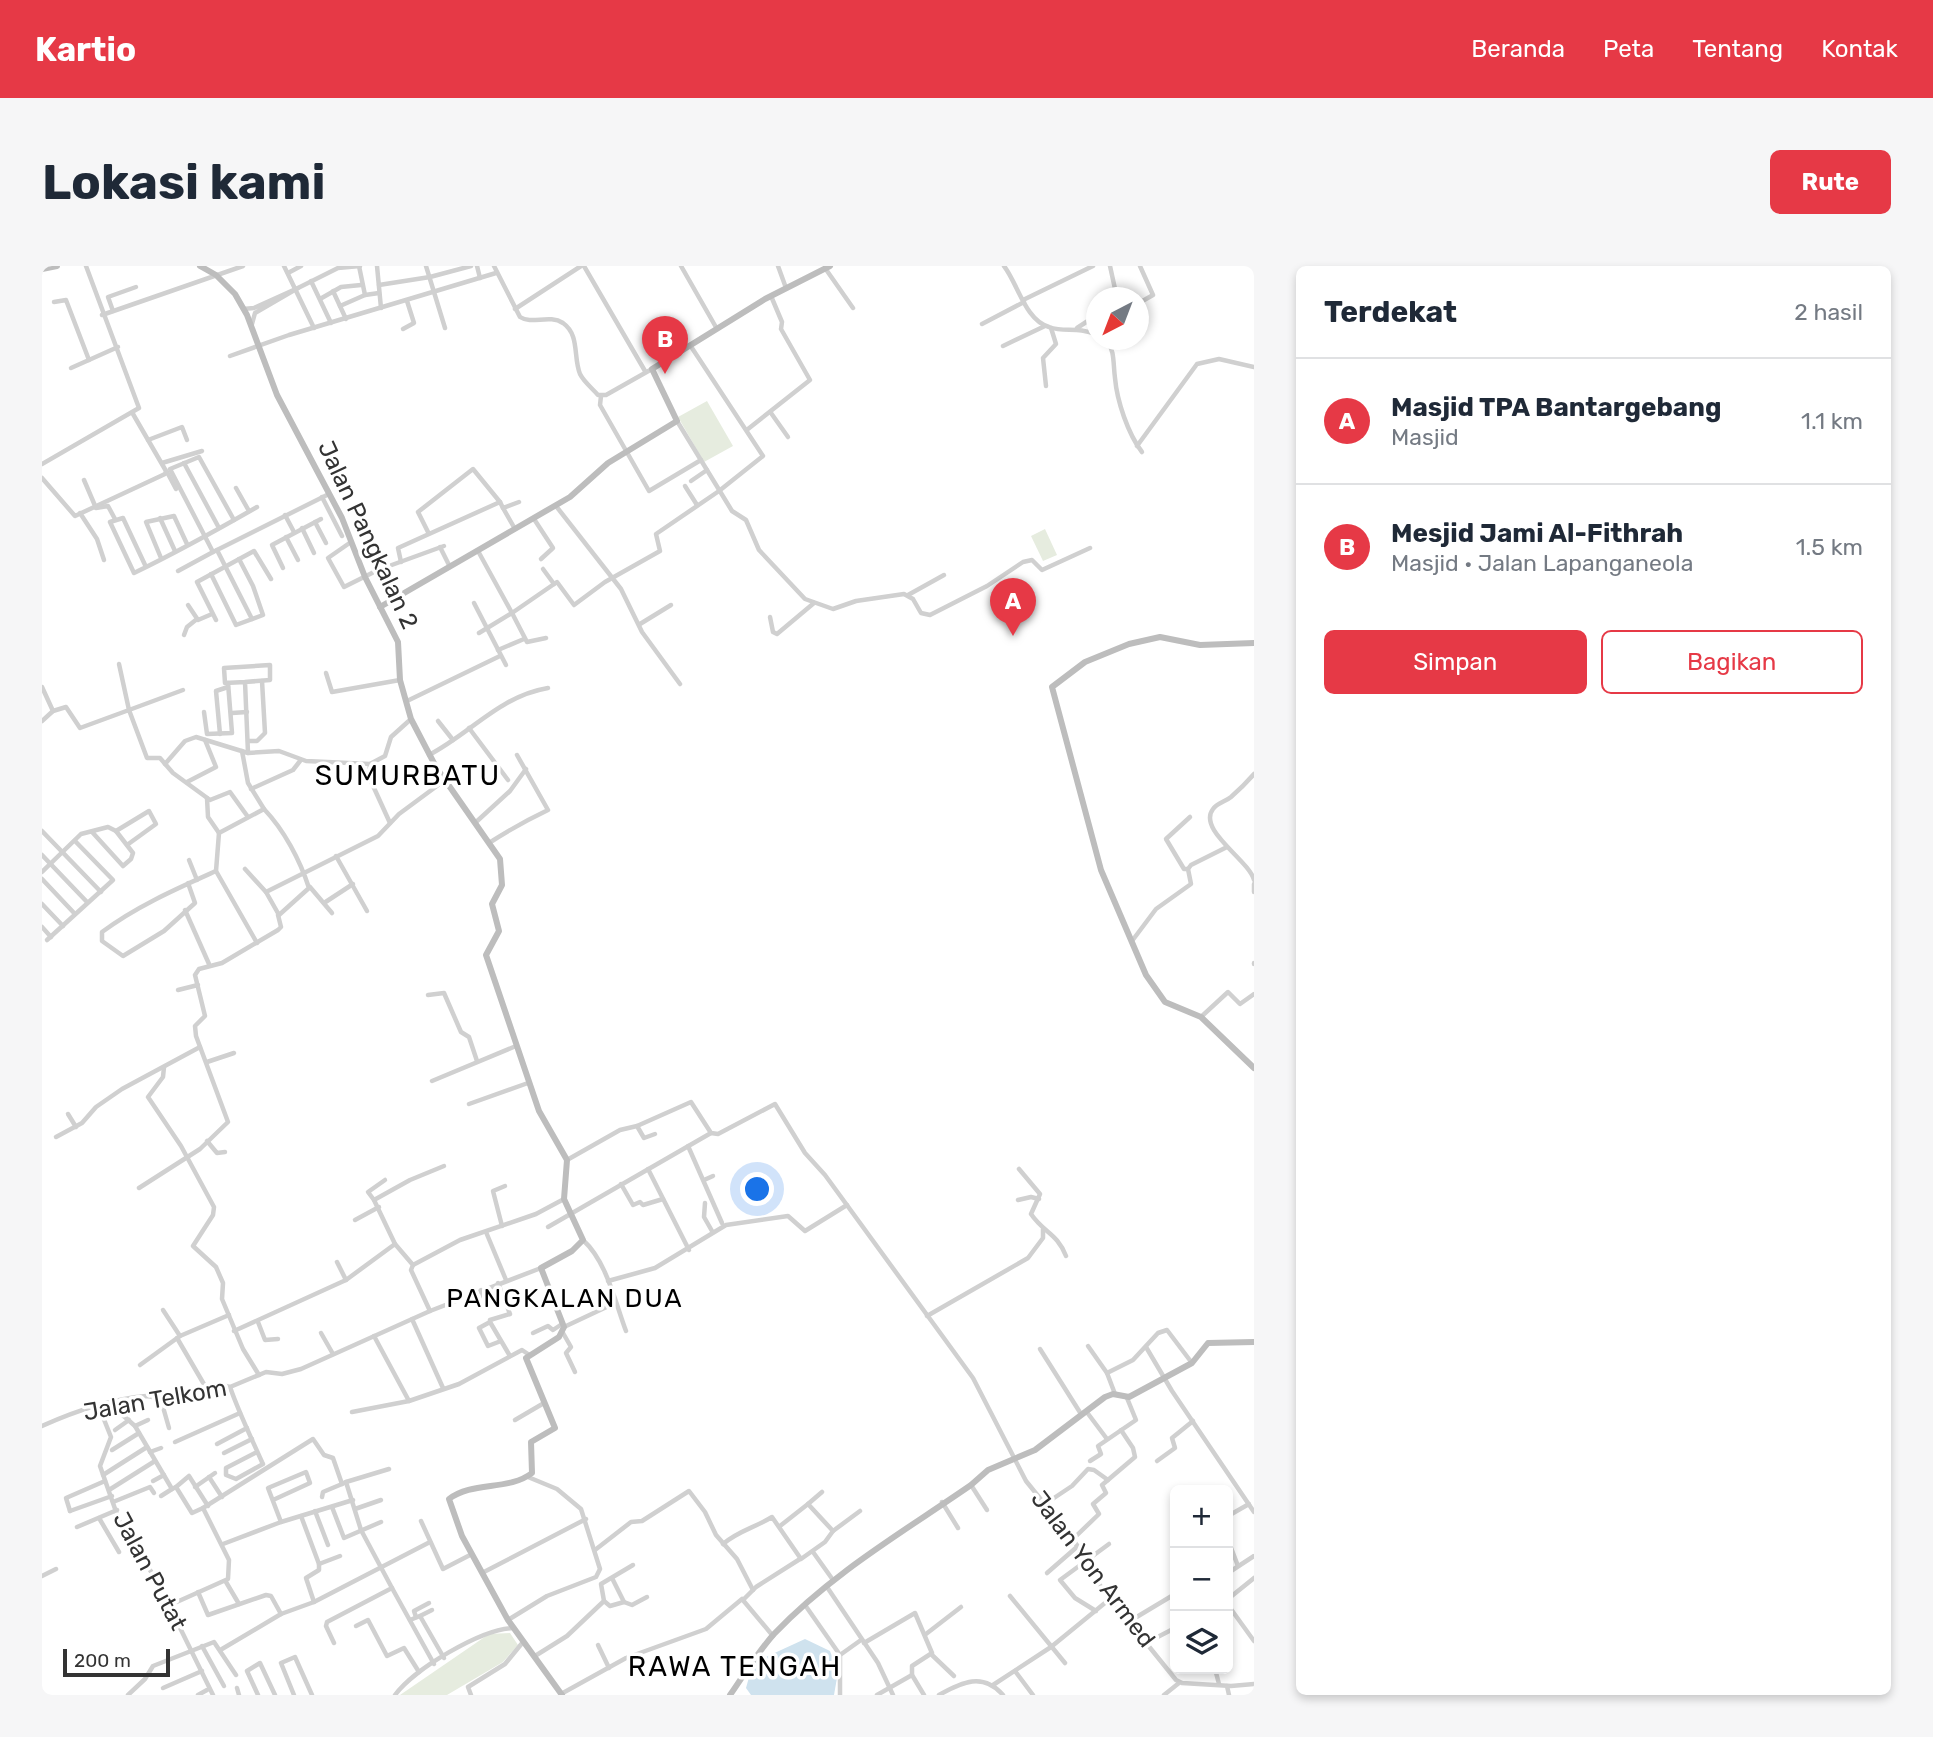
<!DOCTYPE html>
<html lang="id">
<head>
<meta charset="utf-8">
<style>
  :root { --surface:#fff; --page:#f6f6f7; --text:#1f2937; --muted:#747a83; --line:#e0e1e3; --accent:#e63946 }
  body { margin:0; font-family:Rubik,sans-serif; background:var(--page); color:var(--text) }
  .controls { position:absolute; right:21px; bottom:21px; display:grid; overflow:hidden; border-radius:10px; box-shadow:0 4px 10px #0003 }
  .controls button { width:63px; height:63px; display:grid; place-items:center; padding:0; border:0; border-bottom:2px solid var(--line); background:var(--surface); color:var(--text); font:35px sans-serif }
  .compass { position:absolute; left:1044px; top:21px; width:63px; height:63px; border-radius:50%; background:var(--surface); box-shadow:0 4px 10px #0003; rotate:222deg }
  .scale { position:absolute; left:21px; bottom:18px; width:107px; box-sizing:border-box; padding-left:7px; border:4px solid #333; border-top:0; font-size:19px; line-height:24px; white-space:nowrap; color:#333; -webkit-text-stroke:5px #fff; paint-order:stroke }
  .you { position:absolute; left:716px; top:924px; width:24px; height:24px; margin:-18px; border:5px solid #fff; border-radius:50%; background:#1a73e8; box-shadow:0 0 0 10px #1a73e833 }
  .badge { display:grid; place-items:center; width:46px; height:46px; border-radius:50%; background:var(--accent); color:#fff; font-size:23px; font-weight:700 }
  .pin { position:absolute; translate:-50% -58px; filter:drop-shadow(0 2px 4px #0008) }
  .pin::after { content:''; position:absolute; top:37px; width:24px; height:21px; background:inherit; clip-path:polygon(0 0,100% 0,50% 100%) }
  .list { margin:0; padding:0; list-style:none }
  h2 { display:flex; justify-content:space-between; align-items:center; height:91px; margin:0; padding:0 28px; font-size:30px }
  h2 small { font-size:23px; font-weight:400; color:var(--muted) }
  .list li { display:grid; grid-template-columns:46px 1fr auto; gap:21px; align-items:center; box-sizing:border-box; height:126px; padding:0 28px; border-top:2px solid var(--line) }
  .list b { display:block; font-size:26px; white-space:nowrap }
  .list p { margin:0; font-size:23px; white-space:nowrap; color:var(--muted) }
  .list em { font-size:23px; font-style:normal; color:var(--muted) }
  .actions { display:flex; gap:14px; padding:21px 28px }
  .actions a { flex:1; padding:16px 0; border:2px solid var(--accent); border-radius:10px; text-align:center; font-size:24px; color:var(--accent) }
  .actions .main { background:var(--accent); color:#fff }
  .icon { flex:none; width:38px; height:38px; fill:none; stroke:currentColor; stroke-width:2; stroke-linecap:round; stroke-linejoin:round }
  .map { position:relative; flex:none; width:1212px; height:1429px; overflow:hidden; border-radius:10px }
  header { display:flex; align-items:center; gap:42px; box-sizing:border-box; height:98px; padding:0 35px; background:var(--accent); color:#fff }
  header strong { font-size:33px }
  nav { display:flex; gap:38px; margin-inline-start:auto; font-size:24px }
  .intro { display:flex; align-items:center; justify-content:space-between; box-sizing:border-box; height:168px; padding:0 42px }
  h1 { margin:0; font-size:49px }
  .button { padding:18px 32px; border-radius:10px; background:var(--accent); color:#fff; font-size:24px; font-weight:700 }
  main { display:flex; gap:42px; padding:0 42px }
  aside { flex:1; background:var(--surface); border-radius:10px; box-shadow:0 4px 10px #0003 }
  .map>svg:first-child { display:block }
</style>
</head>
<body>
<header>
<strong>Kartio</strong>
<nav><a>Beranda</a><a>Peta</a><a>Tentang</a><a>Kontak</a></nav>
</header>
<div class="intro"><h1>Lokasi kami</h1><a class="button">Rute</a></div>
<main>
<div class="map">
<svg width="1212" height="1429" viewBox="0 0 1212 1429">
  <rect width="100%" height="100%" fill="#fff"/>
  <g fill="#e6ecdf">
    <path d="M665,135l26,45 -29,16 -26,-45z"/>
    <path d="M1003,263l12,26 -14,6 -12,-25z"/>
    <path d="M468,1367l8,12 -15,17 -56,33h-47l89,-61z"/>
  </g>
  <path fill="#cfe2ee" d="M763,1373l25,12 8,21 -4,23h-83l-5,-7 7,-25z"/>
  <g fill="none" stroke-linecap="round" stroke-linejoin="round">
    <g stroke="#d0d0d0" stroke-width="4.5">
      <path d="M242,0l30,62"/>
      <path d="M317,0l6,29"/>
      <path d="M335,0l4,42"/>
      <path d="M384,0l19,62"/>
      <path d="M435,0l3,12"/>
      <path d="M452,0l26,51c12,8 29,-3 43,6 17,12 10,34 17,51 4,8 12,14 18,21h8l46,-26"/>
      <path d="M542,0l61,105"/>
      <path d="M639,0l36,63"/>
      <path d="M736,0l8,22"/>
      <path d="M962,0c14,18 21,54 45,61 17,6 27,-1 48,8"/>
      <path d="M1068,0l7,32"/>
      <path d="M783,2l28,40"/>
      <path d="M246,7l13,-7"/>
      <path d="M269,15l20,42"/>
      <path d="M337,19l51,-8 41,-11"/>
      <path d="M256,22l40,-20 22,-2"/>
      <path d="M291,25l13,28"/>
      <path d="M278,33l21,-12 20,-2"/>
      <path d="M981,34l70,-34"/>
      <path d="M12,36l12,-2 23,60"/>
      <path d="M1097,37l14,-8 -13,-29"/>
      <path d="M298,40l25,-11 14,-2"/>
      <path d="M201,43l11,-1 44,-20 -43,25 -3,11"/>
      <path d="M473,43l66,-43"/>
      <path d="M71,45l-5,-14 28,-10"/>
      <path d="M60,49l141,-49"/>
      <path d="M940,58l42,-22"/>
      <path d="M1035,62l20,-13"/>
      <path d="M361,63l11,-6 -7,-22"/>
      <path d="M1065,74c8,12 6,24 8,38 2,23 13,56 27,74"/>
      <path d="M961,80l42,-20"/>
      <path d="M188,90l59,-21 207,-62"/>
      <path d="M29,102l47,-21"/>
      <path d="M1004,120l-3,-28 13,-14 -5,-16"/>
      <path d="M559,130l-1,9 49,86 52,-31"/>
      <path d="M729,147l17,24"/>
      <path d="M635,155l55,90 14,9 13,30 46,49 28,10 23,-8 48,-7 9,5 8,14 9,2 57,-29 36,-24 9,-2 10,10 48,-22"/>
      <path d="M706,163l62,-49 -29,-51 1,-7 -11,-26"/>
      <path d="M106,174l34,-13 5,13"/>
      <path d="M1095,180l60,-82 22,-5 35,8"/>
      <path d="M120,197l40,-12"/>
      <path d="M142,197l35,65"/>
      <path d="M0,198l97,-56 -53,-142"/>
      <path d="M125,206l9,17"/>
      <path d="M0,212l33,38 90,-42 1,-3 -33,-57"/>
      <path d="M42,214l12,28 12,-2 7,13"/>
      <path d="M649,215l16,-11"/>
      <path d="M643,220l12,19"/>
      <path d="M194,222l13,23"/>
      <path d="M280,231l20,39"/>
      <path d="M514,240l65,83 21,43 38,52"/>
      <path d="M461,242l12,21"/>
      <path d="M38,247l17,26 7,21"/>
      <path d="M243,249l9,17"/>
      <path d="M118,252l15,33"/>
      <path d="M492,253l19,29 -12,11"/>
      <path d="M192,254l-35,-63 -29,12 43,83 116,-58"/>
      <path d="M273,256l11,21"/>
      <path d="M260,262l12,25"/>
      <path d="M386,266l-10,-20 55,-43 27,33"/>
      <path d="M244,271l12,23"/>
      <path d="M309,276l-23,16 16,29 34,-17 66,-24"/>
      <path d="M398,281l10,20"/>
      <path d="M175,284l35,69"/>
      <path d="M436,285l34,62 -33,20"/>
      <path d="M119,292l-15,-36 28,-6 13,28"/>
      <path d="M359,296l-3,-14 102,-46 3,6 16,-6"/>
      <path d="M104,301l-23,-49 -13,4 24,51c41,-20 83,-43 123,-66"/>
      <path d="M241,302l-11,-23 49,-26"/>
      <path d="M501,303l11,15"/>
      <path d="M136,305l35,-19"/>
      <path d="M169,308l25,51 27,-10 -10,-29 -14,-27"/>
      <path d="M866,329l36,-20"/>
      <path d="M432,337l32,62"/>
      <path d="M146,339l10,15 14,-6"/>
      <path d="M728,351l3,15 4,2 37,-31"/>
      <path d="M174,354l-19,-38 57,-31 17,28"/>
      <path d="M598,358l31,-19"/>
      <path d="M142,369l3,-8 10,-8"/>
      <path d="M504,372l-19,4 -15,-29 45,-31 17,23 31,-23 55,-31 -4,-17 63,-43 44,-35 -73,-111"/>
      <path d="M456,384l26,-11"/>
      <path d="M77,398l10,46 54,-20"/>
      <path d="M284,407l6,19 68,-12"/>
      <path d="M203,416l-20,1 -1,-15 46,-3v15l-25,2 3,71"/>
      <path d="M0,421l11,24 -11,10"/>
      <path d="M365,435l93,-45"/>
      <path d="M11,445l13,-4 14,21 49,-18 18,48h13l13,15 37,27 20,-8 18,25"/>
      <path d="M162,446l3,22 25,-1 -4,-50"/>
      <path d="M190,447l15,-1"/>
      <path d="M396,455l15,19"/>
      <path d="M427,462l39,52"/>
      <path d="M178,468l-4,-43 12,-4"/>
      <path d="M206,475h9l8,-8 -3,-52"/>
      <path d="M200,485l6,32 16,26"/>
      <path d="M387,489c42,-22 71,-59 119,-67"/>
      <path d="M123,498l20,-23 11,-4 52,16 31,-2 27,10 64,3 15,-8 6,-19 20,-18"/>
      <path d="M328,498l-1,13 21,46"/>
      <path d="M1212,508c-7,8 -15,16 -23,23 -6,5 -14,6 -18,12 -16,21 36,51 41,71"/>
      <path d="M145,516l29,-15 -11,-27"/>
      <path d="M209,523l42,-19 7,-9"/>
      <path d="M165,532l1,19 11,16"/>
      <path d="M433,557l35,-32 16,-22"/>
      <path d="M0,565l59,61"/>
      <path d="M74,565l33,-20 7,13 -29,21"/>
      <path d="M447,577c20,-13 38,-23 59,-33l-31,-55"/>
      <path d="M0,589l45,47"/>
      <path d="M294,590l31,55"/>
      <path d="M147,594l8,20"/>
      <path d="M203,603l21,23"/>
      <path d="M1146,603h-4l-18,-30 24,-22"/>
      <path d="M0,606l39,-38 27,-7 8,4 17,22 -2,6 -8,7 -30,-33"/>
      <path d="M0,613l33,35"/>
      <path d="M146,617l7,20 -31,28 -41,25 -21,-15v-9c35,-26 74,-43 114,-61"/>
      <path d="M1212,618v8"/>
      <path d="M268,621l22,26"/>
      <path d="M282,637l29,-19"/>
      <path d="M0,638l21,22"/>
      <path d="M143,644l24,54"/>
      <path d="M0,661l9,10"/>
      <path d="M5,674l66,-60 -38,-39"/>
      <path d="M1090,675l24,-32 35,-25 -3,-15 3,-4 36,-18"/>
      <path d="M215,677l-41,-72 3,-38 45,-24c20,21 36,51 45,79l-30,27 -13,-23 112,-56 21,-22 46,-34"/>
      <path d="M1212,697v1"/>
      <path d="M136,724l20,-5"/>
      <path d="M386,729l16,-2 17,39 8,5 8,24"/>
      <path d="M1159,751l27,-25 12,12 14,-10"/>
      <path d="M165,796l27,-9"/>
      <path d="M122,801l-1,10 -15,20 33,49 33,61 -1,8 -20,31 23,21 7,16 -1,16 21,50 16,26"/>
      <path d="M390,815l84,-35"/>
      <path d="M427,838l59,-21"/>
      <path d="M26,848l8,13"/>
      <path d="M595,860l54,-24 20,31 7,1 57,-30 30,49 20,22 148,203 53,103 47,58 28,48 75,93 6,3 49,3 23,-2"/>
      <path d="M14,871l26,-14 14,-16 26,-18 78,-42"/>
      <path d="M165,875l10,12 8,-1"/>
      <path d="M646,880l34,77"/>
      <path d="M525,894l53,-30 17,-4 7,12 11,-4"/>
      <path d="M606,903l41,81"/>
      <path d="M977,903l21,25 -9,20c13,19 26,19 35,42"/>
      <path d="M662,914l9,-4"/>
      <path d="M579,918l12,21 7,-3 3,3 20,-6"/>
      <path d="M97,922l61,-39 28,-27 -32,-86 -1,-10 10,-10 -10,-41 4,-6 23,-6 56,-33 3,-3 -3,-12"/>
      <path d="M332,934l-6,-8 17,-12"/>
      <path d="M976,934l13,-3 8,2"/>
      <path d="M663,937l-1,14 8,14"/>
      <path d="M313,954l24,-13"/>
      <path d="M460,960l-9,-35 12,-5"/>
      <path d="M506,961l163,-94"/>
      <path d="M444,966l20,48"/>
      <path d="M541,974c24,22 32,62 43,91"/>
      <path d="M353,978l-21,-44 36,-20 34,-14"/>
      <path d="M295,996l9,18"/>
      <path d="M371,999l47,-25 76,-26 28,-15"/>
      <path d="M566,1015l47,-13 71,-43 62,-9 17,15 42,-26"/>
      <path d="M439,1024l6,16"/>
      <path d="M121,1044l17,26"/>
      <path d="M885,1050l101,-58 15,-20v-9"/>
      <path d="M370,1053l31,69"/>
      <path d="M448,1054l20,-6 -12,-31"/>
      <path d="M216,1056l7,18 13,-1"/>
      <path d="M522,1061l51,-24"/>
      <path d="M192,1065l112,-51 49,-36 18,21 -2,5 19,41"/>
      <path d="M279,1067l12,21"/>
      <path d="M491,1067l15,-7 5,4 9,-6"/>
      <path d="M521,1067l8,14 -5,6 9,19"/>
      <path d="M332,1070l35,65"/>
      <path d="M135,1072l28,48"/>
      <path d="M459,1075l-13,5 -9,-18 11,-6 20,34"/>
      <path d="M1046,1080l19,27 8,21"/>
      <path d="M1104,1081l26,44 82,121"/>
      <path d="M998,1083l41,65"/>
      <path d="M98,1099l40,-29 49,-21"/>
      <path d="M1065,1107l26,-13 25,-27 9,-3 25,33"/>
      <path d="M188,1121c9,26 21,50 32,75l1,2 -27,15 -10,-4v-7l31,-16"/>
      <path d="M119,1134l8,28"/>
      <path d="M68,1138l25,22 37,63 4,-2 16,26 11,-5"/>
      <path d="M57,1141l12,30 -11,29 20,57 37,58 56,114"/>
      <path d="M1044,1145l21,28"/>
      <path d="M310,1146l57,-11 50,-17 63,-34 6,4"/>
      <path d="M473,1154l29,-17"/>
      <path d="M0,1160c31,-14 70,-27 104,-30 8,0 14,5 21,3 21,-4 42,-21 63,-12l36,-15 16,2 19,-5 129,-58 111,-43"/>
      <path d="M93,1160l13,-6"/>
      <path d="M73,1164l14,-10"/>
      <path d="M133,1176l65,-29"/>
      <path d="M175,1178l30,-16"/>
      <path d="M70,1184l27,-17"/>
      <path d="M108,1186l11,-4"/>
      <path d="M182,1187l28,-14"/>
      <path d="M1048,1195l11,-7 -3,-8 38,-26 -9,-22"/>
      <path d="M1115,1195l18,-13 -3,-10 21,-17"/>
      <path d="M61,1209l44,-28"/>
      <path d="M167,1211l13,20"/>
      <path d="M111,1215l11,-6"/>
      <path d="M929,1219l16,25"/>
      <path d="M134,1221l13,-11 19,30"/>
      <path d="M153,1221l20,-14"/>
      <path d="M67,1224l46,-29"/>
      <path d="M780,1226l-14,12 25,27 27,-20"/>
      <path d="M119,1230l11,-7"/>
      <path d="M280,1231l1,-5 19,-8"/>
      <path d="M231,1234l37,-17 -4,-11 -38,16 13,34"/>
      <path d="M71,1236l37,-15 4,6"/>
      <path d="M900,1236l16,26"/>
      <path d="M1003,1238l27,-18 16,-17 6,1 14,10"/>
      <path d="M290,1241l12,31 37,-16"/>
      <path d="M313,1243l26,-9"/>
      <path d="M28,1245l-4,-13 39,-17"/>
      <path d="M28,1245l42,-15"/>
      <path d="M273,1245l13,34"/>
      <path d="M259,1250l18,48 21,-8"/>
      <path d="M1186,1250l21,-12"/>
      <path d="M57,1252l20,34"/>
      <path d="M379,1255l22,48 29,-15"/>
      <path d="M738,1260l28,-22"/>
      <path d="M35,1261l40,-17"/>
      <path d="M1031,1273l26,-25 -6,-10 13,-11 -4,-8 33,-28 -2,-9 -12,-18"/>
      <path d="M1186,1274l10,26"/>
      <path d="M181,1278l58,-22 72,-22"/>
      <path d="M681,1278c15,-13 31,-16 49,-27l29,42 24,-17 8,-11"/>
      <path d="M553,1284l36,-28 11,-1 47,-30 16,21 11,23 21,24 16,31"/>
      <path d="M771,1286l20,28"/>
      <path d="M440,1307l104,-54"/>
      <path d="M1005,1307l31,-27"/>
      <path d="M1186,1307l26,-17"/>
      <path d="M0,1310l14,-7"/>
      <path d="M570,1312l12,24"/>
      <path d="M184,1316l13,22"/>
      <path d="M785,1321l51,76 15,32"/>
      <path d="M350,1322l42,76"/>
      <path d="M156,1326l10,23 58,-20 5,1 10,18"/>
      <path d="M968,1330l55,67"/>
      <path d="M702,1333l12,-12 44,-28"/>
      <path d="M1186,1333l26,-21"/>
      <path d="M562,1335l6,5 14,-4 8,3 15,-8"/>
      <path d="M272,1336l-8,-24 13,-8v-6"/>
      <path d="M128,1339l58,-26 1,-19 -26,-52 110,-69 11,16 9,3 9,26 4,-2"/>
      <path d="M763,1339l35,50v40"/>
      <path d="M1186,1339l26,36"/>
      <path d="M1054,1345l-21,-13 -15,-18 49,-36"/>
      <path d="M378,1350l12,-6"/>
      <path d="M374,1351l-2,-6 15,-8"/>
      <path d="M368,1354l10,-4 24,42"/>
      <path d="M466,1354l39,-24 49,-19 4,-8 -19,-60 -24,-20 -29,-12"/>
      <path d="M1088,1355l45,-27"/>
      <path d="M314,1360l12,-6 19,36 17,-8 15,24"/>
      <path d="M884,1368l35,-27"/>
      <path d="M1106,1376l27,-14"/>
      <path d="M292,1377l-8,-17 1,-4 65,-34 -31,-58 -15,-48 43,-13"/>
      <path d="M822,1377l51,-30 17,40 -20,13v9l12,20"/>
      <path d="M556,1379l11,23"/>
      <path d="M160,1380l22,40"/>
      <path d="M180,1383l59,-35 33,-12 116,-60"/>
      <path d="M798,1389l21,-15"/>
      <path d="M890,1389l22,21"/>
      <path d="M493,1390l32,-20 37,-35 -3,-17 32,-19"/>
      <path d="M1173,1403l4,15"/>
      <path d="M973,1405l18,24"/>
      <path d="M951,1419l58,-38 60,-49"/>
      <path d="M1185,1420l2,9"/>
      <path d="M121,1422l39,-17"/>
      <path d="M195,1422l2,7"/>
      <path d="M519,1428l65,-36 80,-29 36,-30 31,37"/>
      <path d="M86,1429l17,-16 8,-13 61,-24 22,33"/>
      <path d="M156,1429l9,-5"/>
      <path d="M216,1429l-11,-24 13,-8 15,32"/>
      <path d="M252,1429l-13,-32 14,-6 17,38"/>
      <path d="M353,1429c19,-26 86,-66 118,-67"/>
      <path d="M429,1429l-3,-8 37,-23 18,-22"/>
      <path d="M835,1429l35,-20"/>
      <path d="M897,1429c23,-13 44,-23 64,0"/>
      <path d="M1122,1429l15,-12"/>
    </g>
    <g stroke="#bdbdbd" stroke-width="6">
      <path d="M158,0l16,9 19,19 12,21 30,80 65,123 23,59 33,65 2,38 11,39 25,48 64,92 2,26 -10,19 7,27 -13,24 53,156 28,49 -3,39 19,41 -11,11 -31,17 23,59 -5,10 -33,21 29,70 -24,14 1,31c-23,18 -60,8 -83,26l13,37 46,84 54,75"/>
      <path d="M0,3l15,-3"/>
      <path d="M338,341l190,-110 38,-34 69,-42 -25,-52 113,-70 65,-33"/>
      <path d="M1212,377l-54,2 -40,-8 -31,7 -44,18 -33,25 49,183 45,105 19,27 36,15 53,51"/>
      <path d="M688,1429c14,-20 27,-42 44,-61 58,-61 129,-102 197,-149l17,-15 47,-20 70,-53 8,-3 16,3 63,-34 16,-20 46,-1"/>
    </g>
  </g>
  <g text-anchor="middle" dominant-baseline="central" stroke-width="7" stroke-linejoin="round" paint-order="stroke">
    <g font-size="24" fill="#333" stroke="#fff">
      <text transform="translate(326 269) rotate(65)">Jalan Pangkalan 2</text>
      <text transform="translate(113 1134) rotate(-10)">Jalan Telkom</text>
      <text transform="translate(1051 1303) rotate(53)">Jalan Yon Armed</text>
      <text transform="translate(108 1305) rotate(62)">Jalan Putat</text>
    </g>
    <g font-size="26" letter-spacing="2" fill="#000" stroke="#fff">
      <text x="523" y="1032">PANGKALAN DUA</text>
    </g>
    <g font-size="28" letter-spacing="2" fill="#000" stroke="#fff">
      <text x="366" y="509">SUMURBATU</text>
      <text x="693" y="1400">RAWA TENGAH</text>
    </g>
  </g>
</svg>
<div class="controls">
<button>+</button>
<button>−</button>
<button><svg class="icon" aria-label="layers" viewBox="0 0 24 24"><path d="M12 4l9 5-9 5-9-5zM3 14l9 5 9-5"/></svg></button>
</div>
<svg class="compass" viewBox="-18 -18 36 36"><path d="M0-13l5 13h-10z" fill="#e53935"/><path d="M0 13l5-13h-10z" fill="#747a83"/></svg>
<div class="scale">200 m</div>
<div class="you"></div>
<div class="pin badge" style="left:971px;top:370px">A</div>
<div class="pin badge" style="left:623px;top:108px">B</div>
</div>
<aside>
<h2>Terdekat<small>2 hasil</small></h2>
<ul class="list">
<li><span class="badge">A</span><div><b>Masjid TPA Bantargebang</b><p>Masjid</p></div><em>1.1 km</em></li>
<li><span class="badge">B</span><div><b>Mesjid Jami Al-Fithrah</b><p>Masjid · Jalan Lapanganeola</p></div><em>1.5 km</em></li>
</ul>
<div class="actions"><a class="main">Simpan</a><a>Bagikan</a></div>
</aside>
</main>
</body>
</html>
